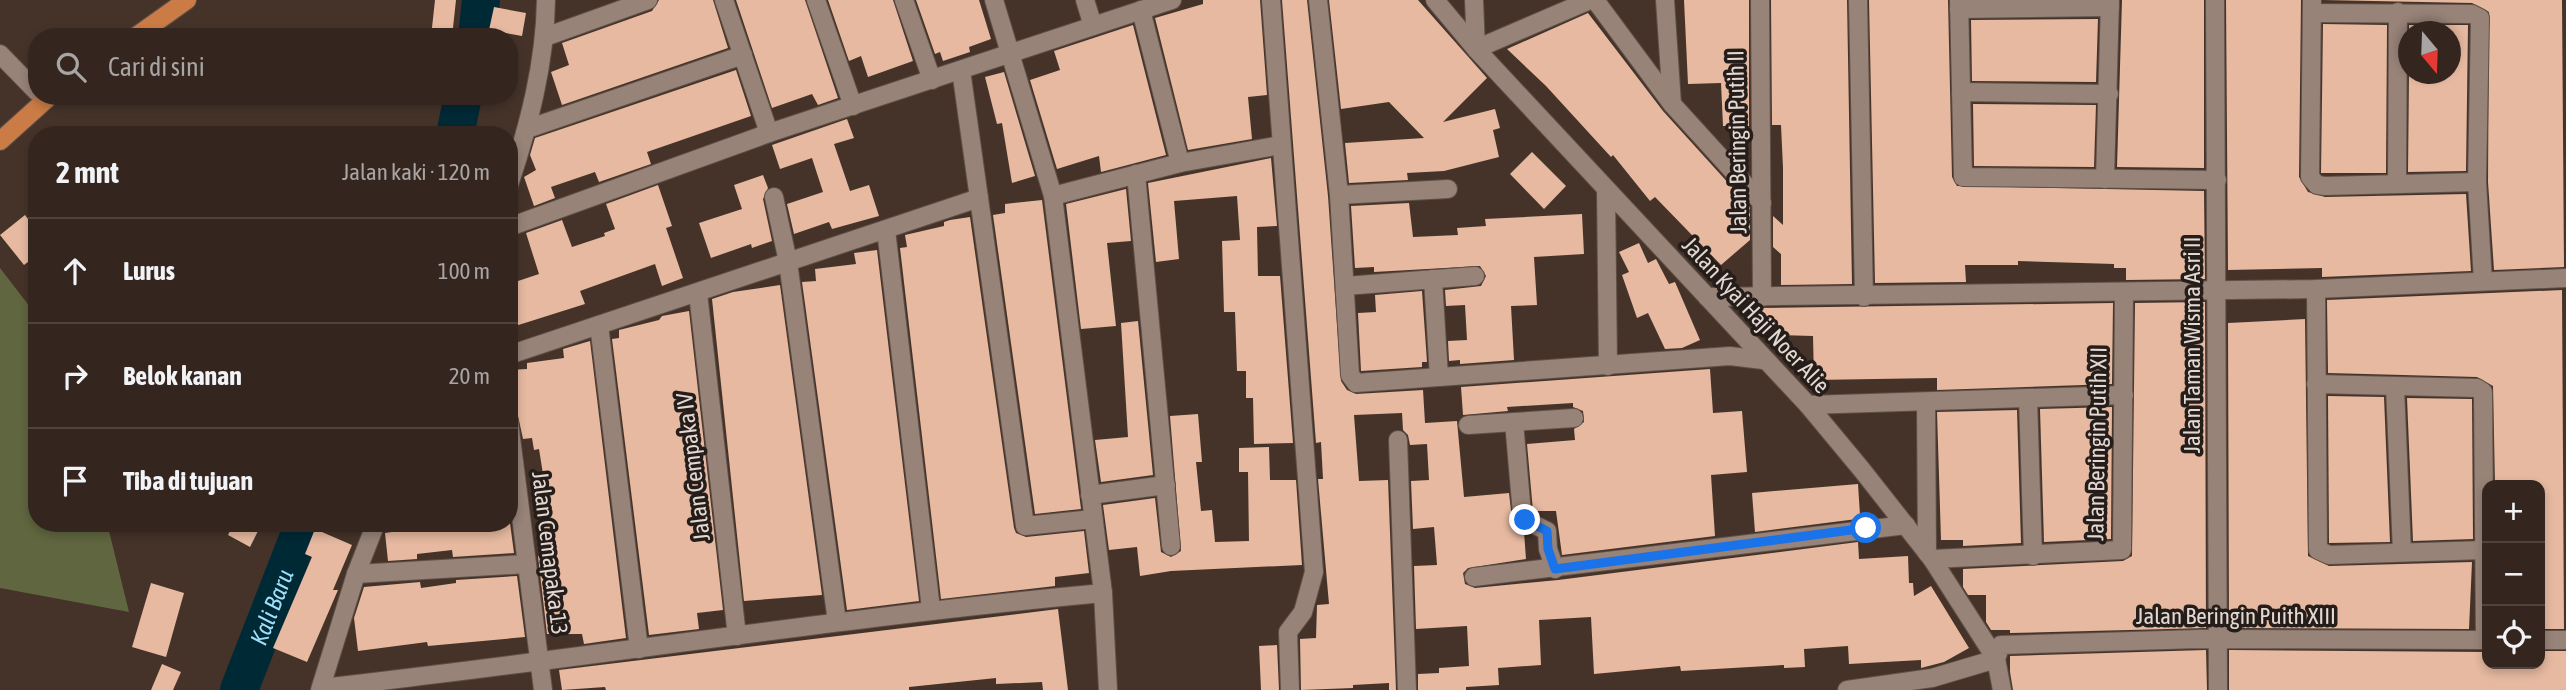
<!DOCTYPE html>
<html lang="id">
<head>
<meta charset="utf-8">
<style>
  :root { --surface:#34261f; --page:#3c2e28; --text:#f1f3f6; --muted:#a9a5a4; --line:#4e433d }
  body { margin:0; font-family:"Asap Condensed",sans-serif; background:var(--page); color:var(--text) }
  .controls { position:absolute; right:21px; bottom:21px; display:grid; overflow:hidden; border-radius:14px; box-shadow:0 4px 10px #0003 }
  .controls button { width:63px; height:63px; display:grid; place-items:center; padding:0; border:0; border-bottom:2px solid var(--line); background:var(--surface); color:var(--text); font:35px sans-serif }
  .compass { position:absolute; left:2398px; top:21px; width:63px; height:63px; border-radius:50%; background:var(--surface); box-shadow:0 4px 10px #0003; rotate:161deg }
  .stop { position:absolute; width:21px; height:21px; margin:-16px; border:5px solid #1a73e8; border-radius:50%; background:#fff }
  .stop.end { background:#1a73e8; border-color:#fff; box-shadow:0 2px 7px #0008 }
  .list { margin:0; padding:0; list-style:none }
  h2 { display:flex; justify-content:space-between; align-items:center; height:91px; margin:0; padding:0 28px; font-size:30px }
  h2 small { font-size:23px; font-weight:400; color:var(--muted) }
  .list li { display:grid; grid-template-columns:46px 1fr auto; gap:21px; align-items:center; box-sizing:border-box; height:105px; padding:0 28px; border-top:2px solid var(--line) }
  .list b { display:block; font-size:26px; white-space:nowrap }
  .list em { font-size:23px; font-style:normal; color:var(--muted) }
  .icon { flex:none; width:38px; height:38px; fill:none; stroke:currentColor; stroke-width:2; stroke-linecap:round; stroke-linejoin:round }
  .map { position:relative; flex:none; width:2566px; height:690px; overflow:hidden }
  .search { position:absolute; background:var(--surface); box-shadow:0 4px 10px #0003; left:28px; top:28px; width:490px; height:77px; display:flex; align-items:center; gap:18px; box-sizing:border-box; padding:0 24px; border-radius:28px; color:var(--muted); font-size:26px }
  .panel { position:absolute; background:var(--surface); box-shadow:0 4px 10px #0003; left:28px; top:126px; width:490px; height:406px; border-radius:28px }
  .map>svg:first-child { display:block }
</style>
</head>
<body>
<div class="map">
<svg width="2566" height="690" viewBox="0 0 2566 690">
  <rect width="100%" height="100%" fill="#453329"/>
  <path fill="#60663f" d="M0,268l37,48v207h70l22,89 -129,-24z"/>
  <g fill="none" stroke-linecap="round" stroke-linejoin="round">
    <g stroke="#002936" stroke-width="38">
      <path d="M477,37l4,-37"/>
      <path d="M455,135l8,-39"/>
      <path id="s1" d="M239,690l65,-167"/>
    </g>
  </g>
  <g fill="#e6b9a0">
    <path d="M435,0h21l-4,37h-21z"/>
    <path d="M659,0h54l15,48 -166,57 -11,-33 18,-7 -7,-22 90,-32z"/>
    <path d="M736,0h69l33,98 -20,7 -6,-11 -40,14z"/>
    <path d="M828,0h65l20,61 -45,16 -7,-21 -12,5z"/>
    <path d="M916,0h63l12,39 -22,8 1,5 -27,9 -3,-9 -5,2z"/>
    <path d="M1203,0h57l7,95 -19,2 4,42 -64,11 -33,-132 48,-14z"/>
    <path d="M1282,0h25l21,196 13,185 6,9 9,4 67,-4 2,33 32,-2 7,76 45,-4 3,26 12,13 2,27 -58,9 -5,5 2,11 10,4 83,-8 300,-38 1,17 49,-3 1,27h4l1,13 17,-10 38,62 -25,14 -23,6v-8l-72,4 -1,-18 -44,3 1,18 -21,1v-3l-103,6 -1,-5 -86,8 -3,-57 -52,3 2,45 -43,3 1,17 -33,2v3h-48v-16l21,-1v-5l30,-2 -2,-40 -51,3 -2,-63 23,-1 -3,-38 -21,2 -2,-48 18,-1 -2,-36 -17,1 -2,-10 -5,-5 -1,-17 -48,2 5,66 29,-1 8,210h-7v-7l-36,2v3l-52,2 -1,-51 16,-1 1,-33 12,-1 -11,-125h5l-2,-37 -5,1z"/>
    <path d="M1329,0h89l69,78 -44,44 52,-13 5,19 -7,2 6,27 -55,14 -37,2 1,7 -59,3 -4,-40 79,-5 -35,-36 -48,7z"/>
    <path d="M1684,0h65v126h-26l-2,-43 -33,1z"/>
    <path d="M1771,0h76l5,284 -71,1v-31l-8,-7v-31l10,9v-57l-2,-43h-9z"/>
    <path d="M1869,0h79l4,177 5,9 247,5 1,88 -79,1v-12h-12v-4l-96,-3v4h-53l1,17 -91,1z"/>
    <path d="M2122,0h82v168l-87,-1z"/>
    <path d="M2226,0h75l-2,177 9,15 17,5 141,-3 5,77 -149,6v-9l-94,2z"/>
    <path d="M2323,0h239l2,267 -70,3 -6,-88 1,-170 -17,-9z"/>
    <path d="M494,7l32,6 -4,23 -33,-6z"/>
    <path d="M1588,13l75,98 87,96v33l-29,25 -66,-68 -5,4 -37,-46 -2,2 -65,-71 -39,-37z"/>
    <path d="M2098,19l-2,63 -124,-1 -1,-61z"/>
    <path d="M2323,24l64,1 -1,148h-65z"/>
    <path d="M1133,25l33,130 -65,17 -2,-16 -42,13 -27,-89 30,-10 -6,-19z"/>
    <path d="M2409,25h59l-2,146 -58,1 1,-98h42v-42h-42z"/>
    <path d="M736,70l15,46 -104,36 4,12 -52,18 -4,-10 -44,15 4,11 -21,8 -10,-29 12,-7 -6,-15 5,-17z"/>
    <path d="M1004,72l31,104 -23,7 -10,-60 -5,1 -12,-47z"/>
    <path d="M1973,104l123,1 -2,62 -120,-1z"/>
    <path d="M847,119l7,19 -20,6 16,47 19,-6 10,31 -47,13 -3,-7 -35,12 -7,-30 36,-12 -11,-34 -32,11 -8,-24z"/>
    <path d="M1532,152l34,34 -22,23 -34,-35z"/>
    <path d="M1271,158l6,68 -20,1 1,49h22l13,167 -39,1 -1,-46h-7v-27h-9l-2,-59h-11l-2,-71 18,-1 -3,-44 -63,5 5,58 -23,3 -8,-79z"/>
    <path d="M763,175l5,13 -5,11 9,42 -20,7 -1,-4 -40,14 -12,-35 43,-14 -8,-24z"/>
    <path d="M658,185l14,41 -6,2 17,50 -21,8 -7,-22 -75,27 5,13 -76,24v-44l30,-10 -13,-41 36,-13 10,27 33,-11 -1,-3 11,-4 -9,-25z"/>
    <path d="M1126,189l5,52 -24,2 9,83 -35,3 -15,-125z"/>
    <path d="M1042,200l39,309 -46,5 -42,-299 12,-2v-9z"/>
    <path d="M1409,203l4,34 45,-2 -1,-7 29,-2 -1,-7 97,-5 2,40 -50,3 3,48 -26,1 3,54 -54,4v-4l-11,1 -1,-20 19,-1 -2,-35 -19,1 -1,-16 36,-4 5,-10 -6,-10 -106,6v-5l-19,1 -4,-62z"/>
    <path d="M25,215l12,16v24l-13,10 -24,-30z"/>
    <path d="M970,217l44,311 2,5 10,4 58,-6 5,42 -34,4v9l-114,13 -41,-351 7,-1 -2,-12 39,-9v-4l6,-2z"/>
    <path d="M1639,243l9,20 8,-4 13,25 6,-2 25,58 -18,8 -17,1 -17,-36 -11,5 -15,-43 7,-3 -10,-20z"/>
    <path d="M877,250l42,351 -72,9 -45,-328 14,-1 -1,-12 41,-5 -2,-11z"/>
    <path d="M780,285l42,310 -78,6 -32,-302 21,-7z"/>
    <path d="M2562,290l2,339h-24v-144h-45l-2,-99 -16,-9 -149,-4 -1,-73z"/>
    <path d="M1422,291l5,71h-5v5l-61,4 -3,-58 18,-1 -1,-17z"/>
    <path d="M2205,302l1,326 -196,5v-3h-19l-5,-8v-27h-18l-5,-8v-18l160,-8 9,-5 3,-253z"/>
    <path d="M2113,303l-1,81 -175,6v-12l-123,2 -1,-44 -35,-1v-13l-19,1v-15z"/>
    <path d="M689,311l34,299 -26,3 2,16 -50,6 -37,-296 7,-1v-8l40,-10 3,-4z"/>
    <path d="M2305,319l3,237 21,10 143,-4 -3,67 -240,-1 -1,-305z"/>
    <path d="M1138,321l15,154 -52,7 -6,-42 33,-3 -7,-114z"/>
    <path d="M590,341l36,297 -42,6 -2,-10h-35l-9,-78 9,-1 -5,-42 6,-1 -5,-38 -4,-25 -5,1 -2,-12 -9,1 -5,-23 -9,-5v-41l18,-1v-6l37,-5 -1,-9z"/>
    <path d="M1710,369l3,44 29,-2 5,61 -36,3 4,61 -153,19 -6,-44h-23l-6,-67 48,-4 -1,-11 10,-7 -1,-11 -10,-4v-4l-66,4 1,4 -45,4 -2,-28z"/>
    <path d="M2328,396l56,1 6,145 -61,1z"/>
    <path d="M2407,398l65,1 1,140 -60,2z"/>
    <path d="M2112,407l-1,132 -67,3 -4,-133z"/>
    <path d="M2017,410l4,133 -58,3v-6h-22l-4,-128z"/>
    <path d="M1198,414l4,48h-6l5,49 11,-1 3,32 34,-1 -1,-69h-9v-24l30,-1 1,33h26l6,85 -131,6 -31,5 -3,-29 -28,3 -6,-45 52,-7 6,54 10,5 10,-6 -11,-135z"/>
    <path d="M1858,484l2,31h-3v4l-102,13 -3,-39z"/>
    <path d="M234,523h28l-12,24 -22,-12z"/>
    <path d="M431,523h79l4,30 -61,4 -1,-7 -35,4v5l-29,2 -3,-28 47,-7z"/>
    <path d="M315,529l37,16 -19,45h5l-31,72 -34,-14 39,-91 -7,-3z"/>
    <path d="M517,576l8,61 -97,9 -1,-4 -69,9 -4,-33 10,-31 56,-5 1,6 35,-5v-3z"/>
    <path d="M151,583l33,10 -18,64 -34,-10z"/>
    <path d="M1058,609l10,81h-25l-1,-8 -46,2v-6l-87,9v3h-303l-1,-3 -43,3 -3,-20z"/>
    <path d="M1277,645l2,45h-18l-2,-44z"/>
    <path d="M2206,650l1,40h-194l-3,-18v-16z"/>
    <path d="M2229,650l258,2v12h53v-13h26v39h-337z"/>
    <path d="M162,664l19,8 -8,18h-22z"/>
  </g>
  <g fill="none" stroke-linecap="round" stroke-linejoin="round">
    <g stroke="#5f5048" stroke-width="20">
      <g id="minor">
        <path d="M724,0l45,133"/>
        <path d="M816,0l37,106"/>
        <path d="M904,0l28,80"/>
        <path d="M994,0l59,196 50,397 5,97"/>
        <path d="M1085,0l8,26"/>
        <path d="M1271,0l43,572 -11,40 -15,20 2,58"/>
        <path d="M1318,0l21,195 11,180 6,8 374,-27 33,4"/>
        <path d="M1435,0l41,49 332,356 54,65 70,89 64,100 6,31"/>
        <path d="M1474,0l2,49 114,-49"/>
        <path d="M1595,0l77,104 90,99"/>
        <path d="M1665,0l7,104"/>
        <path d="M1760,0l2,297"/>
        <path d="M1858,0l6,297"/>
        <path d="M1959,0l4,177 254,3"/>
        <path d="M2215,0l3,690"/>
        <path d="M2312,0l-2,177 7,8 8,1 152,-4"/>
        <path d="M1959,9l151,-2"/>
        <path d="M1141,10l39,153"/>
        <path d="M2312,13l160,1 8,4 -3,164 6,99"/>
        <path d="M545,37l103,-37"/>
        <path d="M0,54l37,38"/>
        <path d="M961,70l64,456 68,-7"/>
        <path d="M1961,92l148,2"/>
        <path d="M527,129l216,-74"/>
        <path d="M1136,174l35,372"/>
        <path d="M2105,179l5,-179"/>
        <path d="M2397,184l1,-172"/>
        <path d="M509,185c20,-60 36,-121 37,-185"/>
        <path d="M1606,190l2,176"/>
        <path d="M1339,195l109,-6"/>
        <path d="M1053,196l127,-33 101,-18"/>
        <path d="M774,197l14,65 49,360"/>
        <path d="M509,227l260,-94 403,-133"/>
        <path d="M886,230l45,379"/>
        <path d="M1433,279l6,98"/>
        <path d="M1345,286l130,-10"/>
        <path d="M2316,289l2,261 11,5 156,-5"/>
        <path d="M698,293l39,343"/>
        <path d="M1707,297l609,-8 250,-11"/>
        <path d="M599,325l40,324"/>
        <path d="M509,355l470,-157"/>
        <path d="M2316,384l161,4 6,4 2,248"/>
        <path d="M2395,387l7,165"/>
        <path d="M2028,398l5,158"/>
        <path d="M1926,402l1,151"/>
        <path d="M1808,405l316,-10"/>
        <path d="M509,422l34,268"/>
        <path d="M1514,422l8,92 3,6 22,11 1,18 7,20"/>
        <path d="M1468,425l106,-7"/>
        <path d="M1398,440l9,250"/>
        <path d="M1090,495l76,-10"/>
        <path d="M1932,559l190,-9 2,-258"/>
        <path d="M356,574l171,-10"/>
        <path d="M1474,577l432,-52"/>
        <path d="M2540,640h26"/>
        <path d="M321,688c261,-29 520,-71 782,-95"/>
        <path d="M320,690l36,-116 20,-51"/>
        <path d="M1847,690l85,-12 64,-19 5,-14 198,-6 288,1"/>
      </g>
    </g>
    <g stroke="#5f5048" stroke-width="20">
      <g id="major">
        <path d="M135,37l52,-37"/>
        <path d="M0,141l50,-45"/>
      </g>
    </g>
    <use href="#minor" stroke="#988378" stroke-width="18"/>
    <use href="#major" stroke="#ca7b46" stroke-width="18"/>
  </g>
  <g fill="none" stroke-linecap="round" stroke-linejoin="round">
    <path stroke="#1a73e8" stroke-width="9" d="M1525,520l22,11 1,18 7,20 311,-41"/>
  </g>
  <g text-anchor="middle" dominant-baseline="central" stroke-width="7" stroke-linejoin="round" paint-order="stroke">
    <g font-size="23" fill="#e4d8d2" stroke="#251d19">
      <text transform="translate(1737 142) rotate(-91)">Jalan Beringin Putih II</text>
      <text transform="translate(1756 315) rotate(47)">Jalan Kyai Haji Noer Alie</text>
      <text transform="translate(2192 345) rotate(-90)">Jalan Taman Wisma Asri II</text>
      <text transform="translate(2097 444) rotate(-89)">Jalan Beringin Putih XII</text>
      <text transform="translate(693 467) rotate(-97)">Jalan Cempaka IV</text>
      <text transform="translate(550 553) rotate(83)">Jalan Cemapaka 13</text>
      <text x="2236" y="616">Jalan Beringin Puith XIII</text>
    </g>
    <g font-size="24" font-style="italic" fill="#9edff9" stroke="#251d19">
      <text stroke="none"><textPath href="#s1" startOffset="89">Kali Baru</textPath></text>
    </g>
  </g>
</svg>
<div class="controls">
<button>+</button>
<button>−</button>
<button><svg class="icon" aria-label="locate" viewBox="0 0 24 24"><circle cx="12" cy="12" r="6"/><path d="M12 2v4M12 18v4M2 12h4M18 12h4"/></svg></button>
</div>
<svg class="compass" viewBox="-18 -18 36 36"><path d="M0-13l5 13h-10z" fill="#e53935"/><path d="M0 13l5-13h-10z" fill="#a9a5a4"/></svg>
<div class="stop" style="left:1866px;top:528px"></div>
<div class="stop end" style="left:1525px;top:520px"></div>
<div class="search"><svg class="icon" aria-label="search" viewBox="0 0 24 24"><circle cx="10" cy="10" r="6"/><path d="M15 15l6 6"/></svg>Cari di sini</div>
<section class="panel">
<h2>2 mnt<small>Jalan kaki · 120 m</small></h2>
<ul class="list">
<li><svg class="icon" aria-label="ahead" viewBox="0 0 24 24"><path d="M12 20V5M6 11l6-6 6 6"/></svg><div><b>Lurus</b></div><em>100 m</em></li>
<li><svg class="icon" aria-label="right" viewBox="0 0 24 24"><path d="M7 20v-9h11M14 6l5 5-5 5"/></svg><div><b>Belok kanan</b></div><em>20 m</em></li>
<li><svg class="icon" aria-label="arrive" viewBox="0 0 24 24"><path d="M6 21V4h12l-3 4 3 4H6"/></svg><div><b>Tiba di tujuan</b></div></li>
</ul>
</section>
</div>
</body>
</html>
